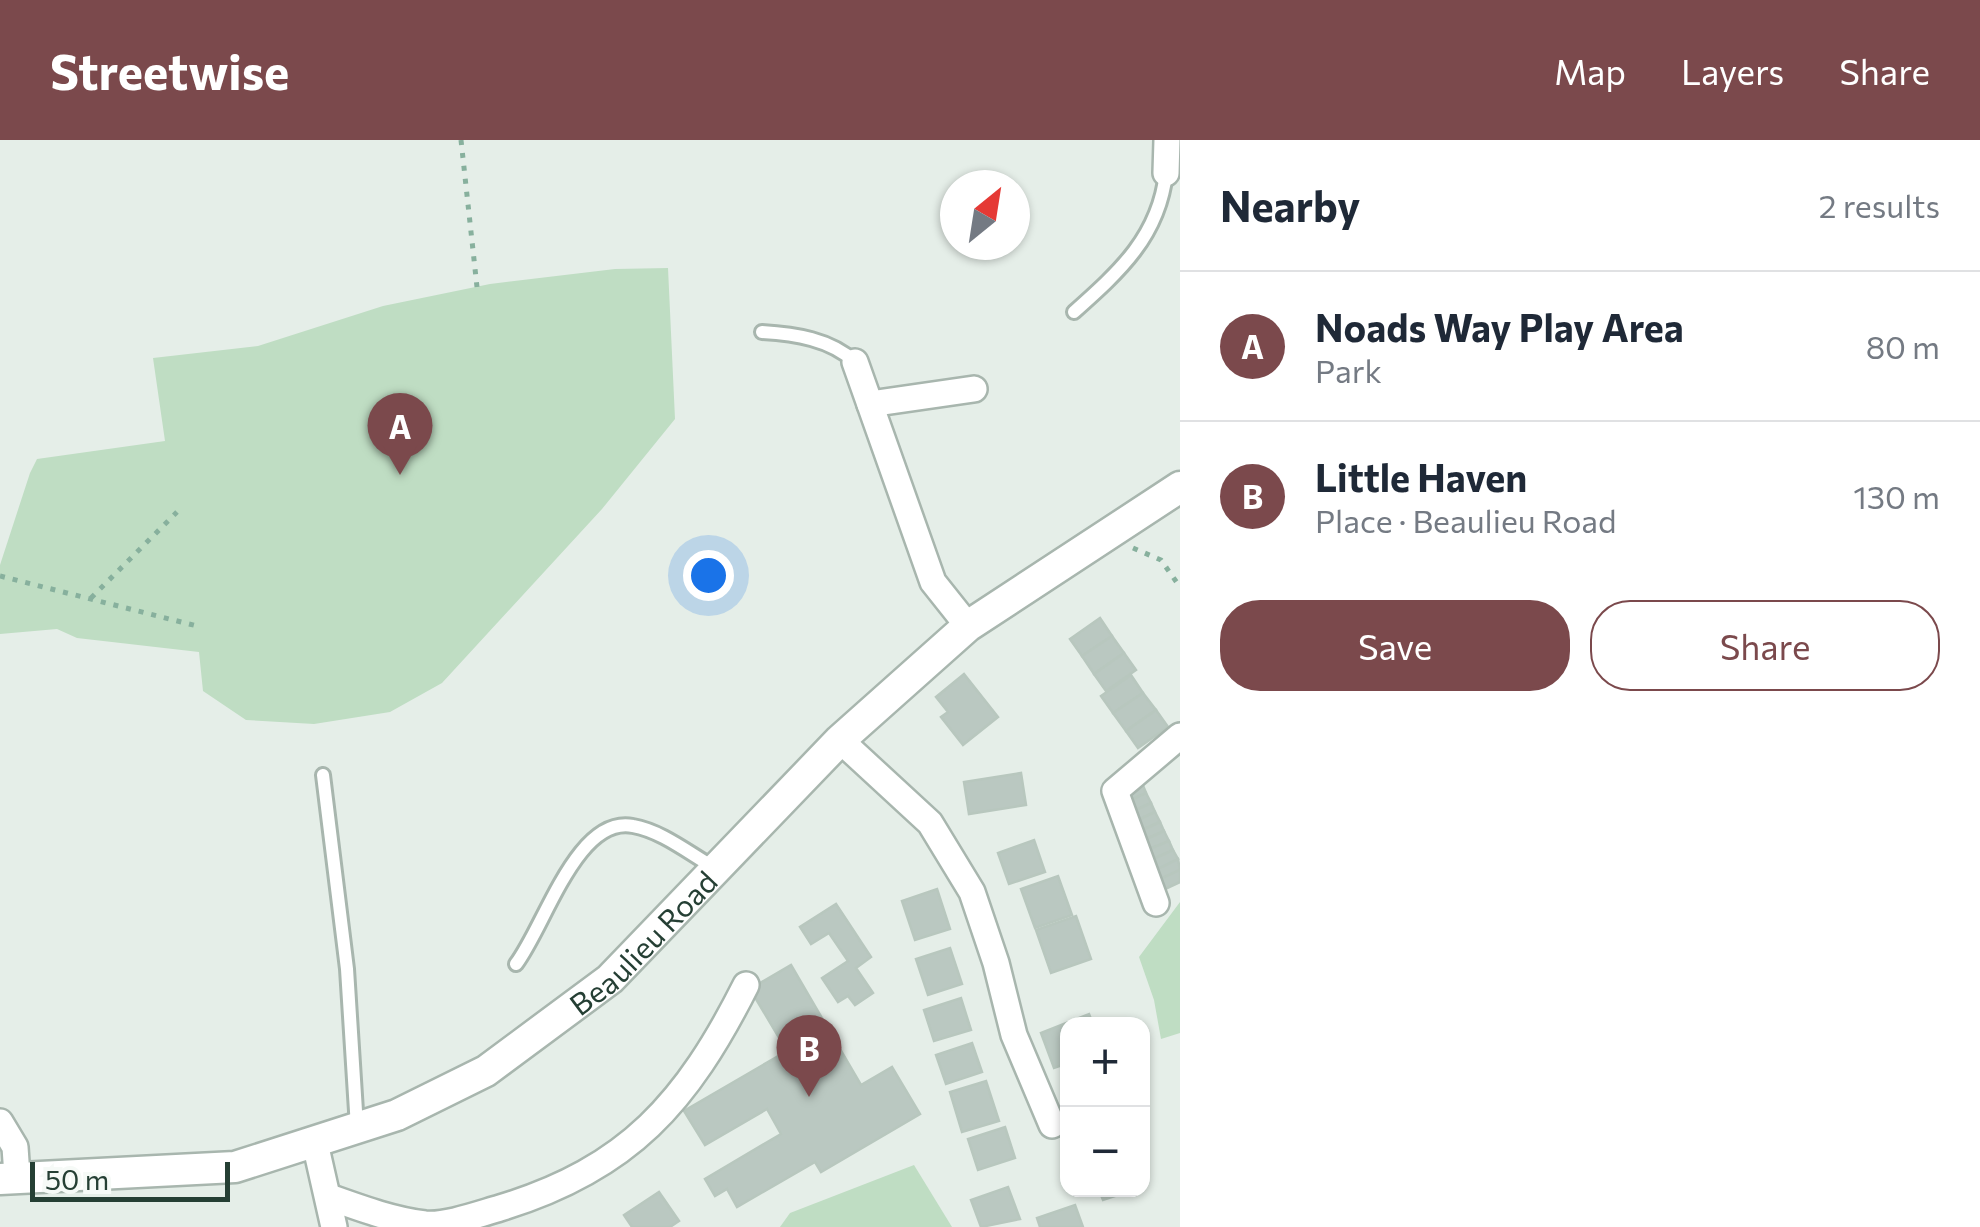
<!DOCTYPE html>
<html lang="en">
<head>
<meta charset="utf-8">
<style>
  :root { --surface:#fff; --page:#f2f2f3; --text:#1f2937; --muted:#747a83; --line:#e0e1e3; --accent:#7b494c }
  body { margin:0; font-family:Commissioner,sans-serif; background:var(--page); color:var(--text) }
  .controls { position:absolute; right:30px; bottom:30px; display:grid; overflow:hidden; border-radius:20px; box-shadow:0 2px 8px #0004 }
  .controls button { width:90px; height:90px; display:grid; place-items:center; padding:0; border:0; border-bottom:2px solid var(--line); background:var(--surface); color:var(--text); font:50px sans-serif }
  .compass { position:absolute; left:940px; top:30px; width:90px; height:90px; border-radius:50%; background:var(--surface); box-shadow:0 2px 8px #0004; rotate:30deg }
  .scale { position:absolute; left:30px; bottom:25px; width:200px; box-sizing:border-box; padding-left:10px; border:5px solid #253f34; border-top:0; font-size:28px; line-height:35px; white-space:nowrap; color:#253f34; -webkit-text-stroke:8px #f6faf7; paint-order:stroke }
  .you { position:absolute; left:708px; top:435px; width:35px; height:35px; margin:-25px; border:8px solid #fff; border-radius:50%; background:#1a73e8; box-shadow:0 0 0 15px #1a73e833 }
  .badge { display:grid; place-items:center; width:65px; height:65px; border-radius:50%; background:var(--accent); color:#fff; font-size:32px; font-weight:700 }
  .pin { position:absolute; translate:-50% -82px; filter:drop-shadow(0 2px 5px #0008) }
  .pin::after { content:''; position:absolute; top:52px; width:35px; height:30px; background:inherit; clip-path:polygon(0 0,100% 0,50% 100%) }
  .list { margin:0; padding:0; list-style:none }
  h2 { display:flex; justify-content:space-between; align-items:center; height:130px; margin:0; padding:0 40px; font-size:42px }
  h2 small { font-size:32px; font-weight:400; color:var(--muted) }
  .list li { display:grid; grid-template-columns:65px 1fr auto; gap:30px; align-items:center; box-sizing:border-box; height:150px; padding:0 40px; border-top:2px solid var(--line) }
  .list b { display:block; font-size:38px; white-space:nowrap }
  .list p { margin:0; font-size:32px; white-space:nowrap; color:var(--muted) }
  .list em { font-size:32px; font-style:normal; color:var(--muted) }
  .actions { display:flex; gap:20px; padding:30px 40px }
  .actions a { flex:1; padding:22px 0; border:2px solid var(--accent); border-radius:40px; text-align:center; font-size:35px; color:var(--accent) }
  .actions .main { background:var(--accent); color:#fff }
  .map { position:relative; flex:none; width:1180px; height:1087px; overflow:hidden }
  header { display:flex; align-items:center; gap:60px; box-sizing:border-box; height:140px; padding:0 50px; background:var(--accent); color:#fff }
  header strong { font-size:48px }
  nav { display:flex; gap:55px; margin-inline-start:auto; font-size:35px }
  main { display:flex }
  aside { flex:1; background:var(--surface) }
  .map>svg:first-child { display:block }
</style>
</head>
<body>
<header>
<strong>Streetwise</strong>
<nav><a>Map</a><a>Layers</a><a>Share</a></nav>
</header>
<main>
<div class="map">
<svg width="1180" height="1087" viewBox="0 0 1180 1087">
  <rect width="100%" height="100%" fill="#e5eee8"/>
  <g fill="#bfddc3">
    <path d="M668,128l7,151 -73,90 -160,174 -52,29 -76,12 -68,-4 -43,-29 -4,-39 -122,-14 -20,-9 -57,5v-69l30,-92 7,-14 128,-18 -12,-83 105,-12 125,-40 107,-22 125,-15z"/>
    <path d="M1180,762v131l-19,6 -7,-39 -15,-43z"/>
    <path d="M914,1025l38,62h-172l10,-14z"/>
  </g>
  <g fill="#bac8c1" stroke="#b8c7be" stroke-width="2.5">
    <path d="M1100,478l12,18 -30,20 -12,-17z"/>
    <path d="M1112,496l12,17 -30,21 -12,-18z"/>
    <path d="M1124,513l12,17 -30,21 -12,-17z"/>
    <path d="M964,534l34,43 -35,28 -22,-28 7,-5 -12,-15z"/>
    <path d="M1131,535l12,18 -30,20 -12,-17z"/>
    <path d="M1143,553l13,17 -30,21 -13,-18z"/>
    <path d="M1156,570l12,17 -30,21 -12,-17z"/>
    <path d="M1021,633l5,32 -57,9 -5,-32z"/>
    <path d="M1142,643l4,10 -21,10 -5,-9z"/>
    <path d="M1146,653l5,10 -22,10 -4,-10z"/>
    <path d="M1151,663l4,9 -21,10 -5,-9z"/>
    <path d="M1155,672l5,10 -22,10 -4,-10z"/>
    <path d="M1160,682l4,9 -22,10 -4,-9z"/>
    <path d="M1164,691l5,10 -22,9 -5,-9z"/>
    <path d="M1034,700l11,32 -36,12 -11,-31z"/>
    <path d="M1169,701l4,9 -22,10 -4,-10z"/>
    <path d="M1173,710l5,9 -22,11 -5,-10z"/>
    <path d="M1178,719l2,11 -20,9 -4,-9z"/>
    <path d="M1180,730v12l-15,7 -5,-10z"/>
    <path d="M1058,736l14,39 -37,13 -14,-39z"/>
    <path d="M937,749l13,40 -35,11 -13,-39z"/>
    <path d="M836,764l35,53 -15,11 17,25 -18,12 -7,-9 -10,6 -16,-24 26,-17 -19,-28 -18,11 -11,-17z"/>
    <path d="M1076,776l15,43 -40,14 -15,-43z"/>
    <path d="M950,808l12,36 -34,11 -12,-36z"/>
    <path d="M791,825l70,120 31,-18 28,47 -99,58 -6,-10 -78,45 -10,-18 -12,7 -10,-17 76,-45 -14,-25 -62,36 -21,-34 103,-60 -37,-62z"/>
    <path d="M961,858l10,32 -37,11 -10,-31z"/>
    <path d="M1089,874l4,10h-25v39l-14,5 -13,-35z"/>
    <path d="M972,903l10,29 -36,12 -10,-29z"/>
    <path d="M986,941l13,40 -37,11 -12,-40z"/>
    <path d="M1005,987l10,31 -37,12 -10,-31z"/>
    <path d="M1008,1047l12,32 -39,8 -10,-27z"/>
    <path d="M1099,1050h34l-30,10z"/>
    <path d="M659,1052l20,29 -9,6h-38l-8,-12z"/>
    <path d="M1075,1065l8,22h-43l-3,-9z"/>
  </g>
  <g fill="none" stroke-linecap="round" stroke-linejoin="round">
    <g stroke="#a8b6ae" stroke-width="18">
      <g id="service">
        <path d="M1074,172c46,-41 85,-76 92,-139"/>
        <path d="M762,192c33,2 68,7 93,30"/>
        <path d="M323,635l24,194 10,158"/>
        <path d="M516,824c29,-38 61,-149 117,-138 29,5 57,28 82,42"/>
      </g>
    </g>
    <g stroke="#a8b6ae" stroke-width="30">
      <g id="minor">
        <path d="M1166,33l1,-33"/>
        <path d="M855,222l78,220 35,44"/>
        <path d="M870,264l104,-15"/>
        <path d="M840,600l90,83 42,69 24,71 18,72 38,90"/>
        <path d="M1156,763l-41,-112 65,-55"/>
        <path d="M0,982l15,25 2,29"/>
        <path d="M315,1003l19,84"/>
        <path d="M329,1057c31,11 63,23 96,27 21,2 54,-10 75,-16 129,-39 187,-106 246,-223"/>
      </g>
    </g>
    <g stroke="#a8b6ae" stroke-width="35">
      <g id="tertiary">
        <path id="s1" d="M0,1039l235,-12 162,-52 89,-44 124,-92 230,-239 128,-114 212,-139"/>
      </g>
    </g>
    <g stroke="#87b09d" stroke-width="5" stroke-dasharray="5 8" stroke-linecap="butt">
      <path d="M461,0l16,147"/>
      <path d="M1133,408l28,12 19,27"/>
      <path d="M0,436l197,50"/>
      <path d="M91,458l86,-86"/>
    </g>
    <use href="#service" stroke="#fff" stroke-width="12"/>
    <use href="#minor" stroke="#fff" stroke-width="25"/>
    <use href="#tertiary" stroke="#fff" stroke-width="30"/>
  </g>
  <g text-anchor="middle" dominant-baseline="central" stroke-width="9" stroke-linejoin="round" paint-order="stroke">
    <g font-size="30" fill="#253f34" stroke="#f6faf7">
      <text stroke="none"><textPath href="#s1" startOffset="708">Beaulieu Road</textPath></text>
    </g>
  </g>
</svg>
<div class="controls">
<button>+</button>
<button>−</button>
</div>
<svg class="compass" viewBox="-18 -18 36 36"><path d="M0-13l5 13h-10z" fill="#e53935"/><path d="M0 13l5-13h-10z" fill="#747a83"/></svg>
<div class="scale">50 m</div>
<div class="you"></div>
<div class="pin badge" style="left:400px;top:335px">A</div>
<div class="pin badge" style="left:809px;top:957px">B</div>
</div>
<aside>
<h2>Nearby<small>2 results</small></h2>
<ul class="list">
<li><span class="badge">A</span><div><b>Noads Way Play Area</b><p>Park</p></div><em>80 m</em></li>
<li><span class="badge">B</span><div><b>Little Haven</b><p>Place · Beaulieu Road</p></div><em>130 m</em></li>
</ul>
<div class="actions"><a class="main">Save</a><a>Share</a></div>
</aside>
</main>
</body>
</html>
